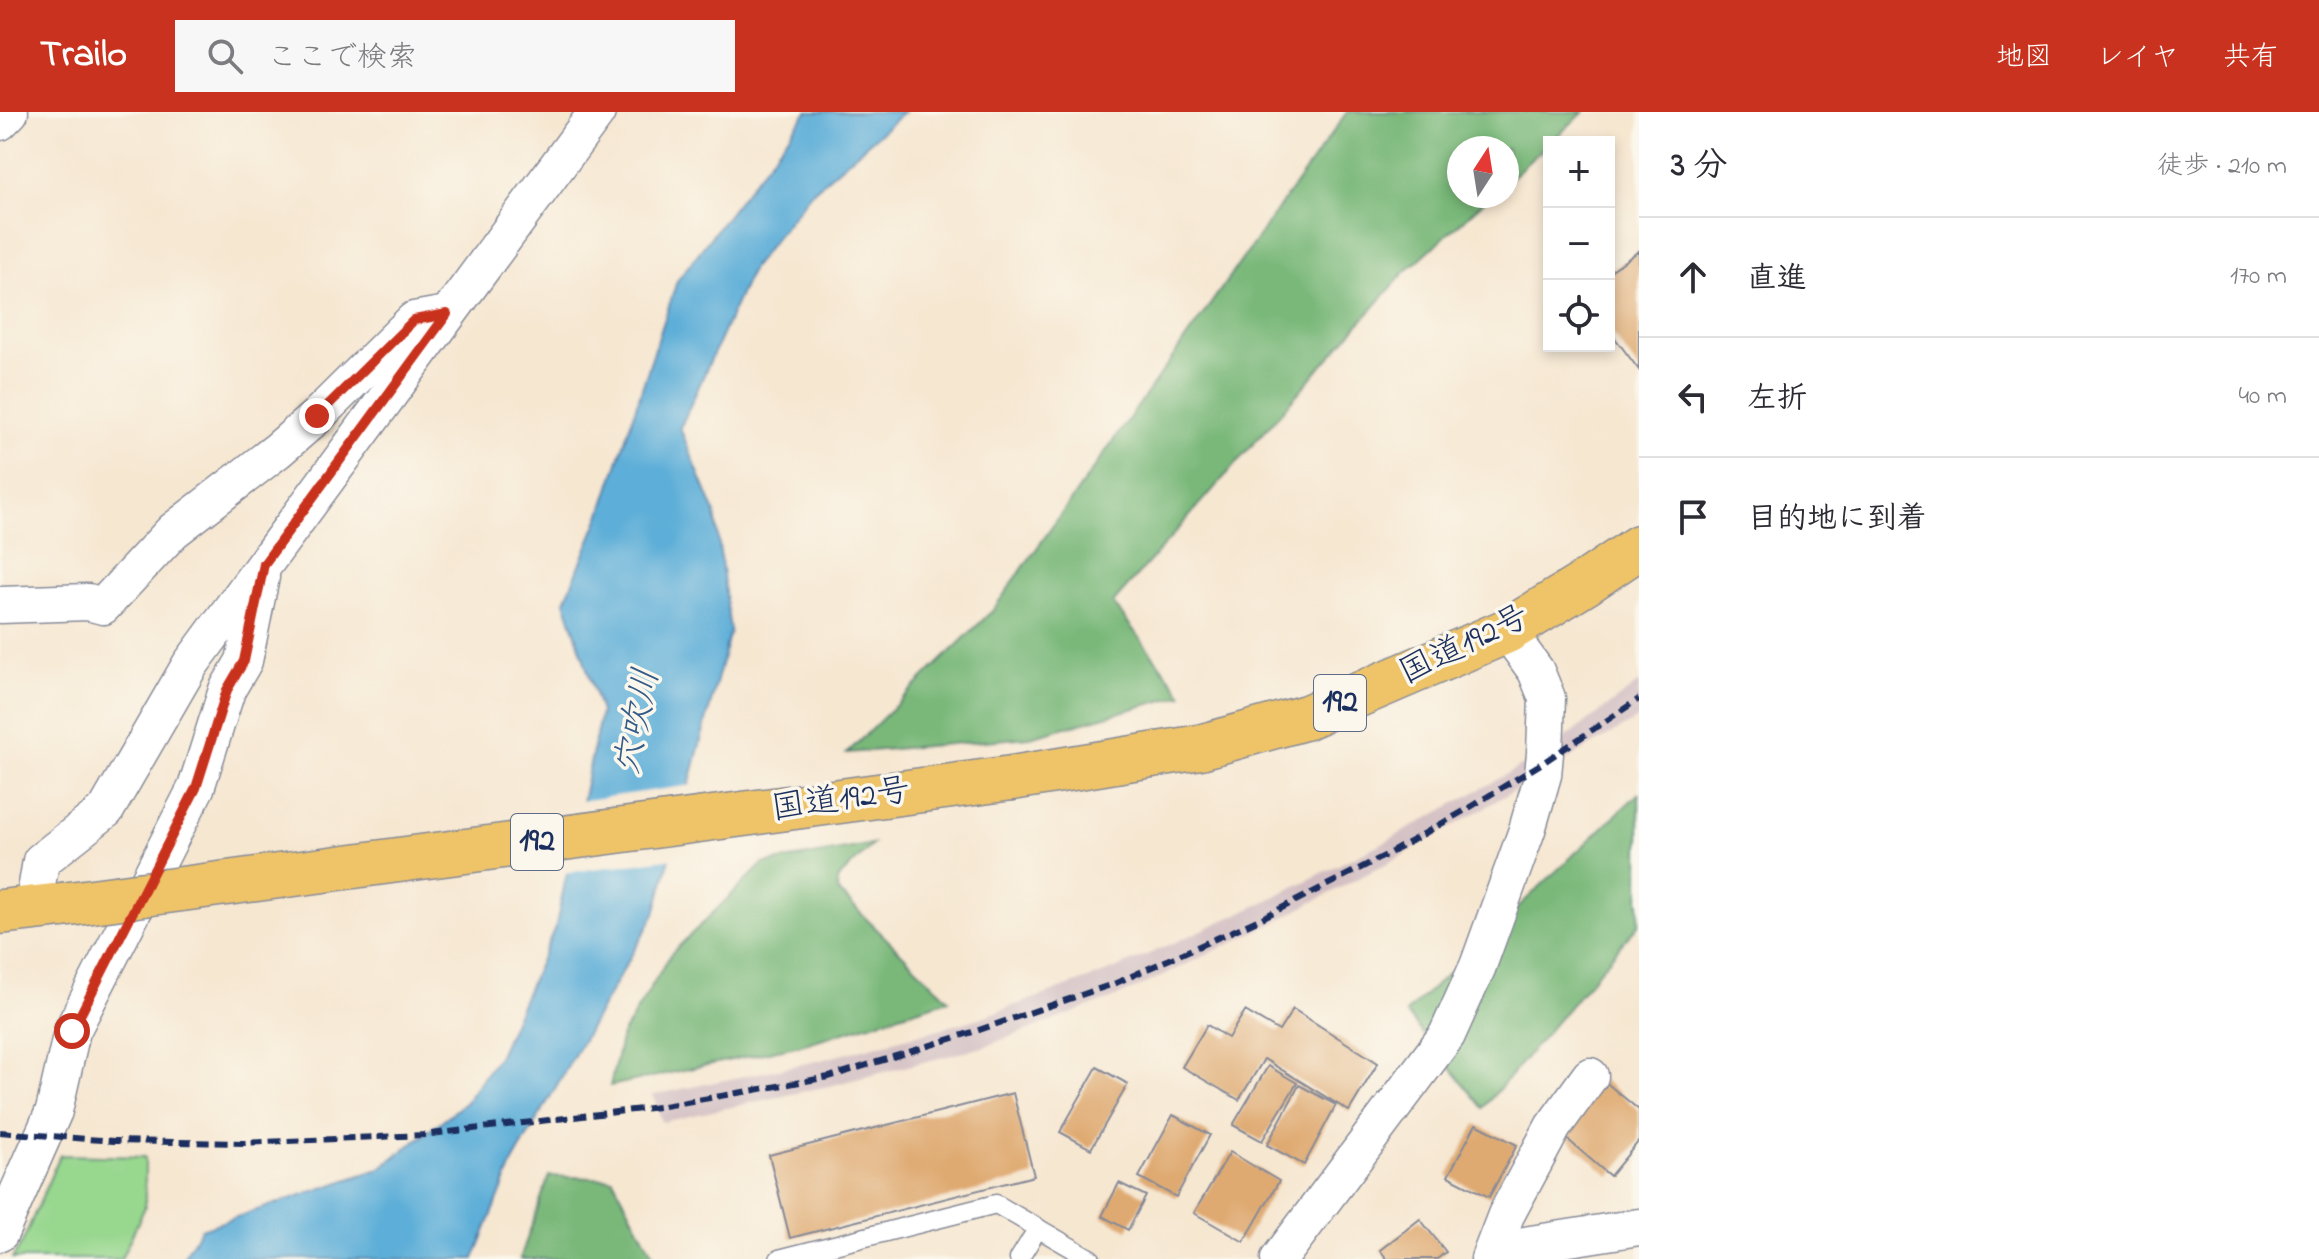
<!DOCTYPE html>
<html lang="ja">
<head>
<meta charset="utf-8">
<style>
  :root { --surface:#fff; --page:#f7f7f7; --text:#2b2b33; --muted:#7c7c81; --line:#e1e1e2; --accent:#c8321e }
  body { margin:0; font-family:"Indie Flower","Klee One",sans-serif; background:var(--page); color:var(--text) }
  .controls { position:absolute; right:24px; top:24px; display:grid; overflow:hidden; border-radius:0px; box-shadow:0 4px 12px #0003 }
  .controls button { width:72px; height:72px; display:grid; place-items:center; padding:0; border:0; border-bottom:2px solid var(--line); background:var(--surface); color:var(--text); font:40px sans-serif }
  .compass { position:absolute; left:1447px; top:24px; width:72px; height:72px; border-radius:50%; background:var(--surface); box-shadow:0 4px 12px #0003; rotate:12deg }
  .stop { position:absolute; width:24px; height:24px; margin:-18px; border:6px solid #c8321e; border-radius:50%; background:#fff }
  .stop.end { background:#c8321e; border-color:#fff; box-shadow:0 2px 8px #0008 }
  .list { margin:0; padding:0; list-style:none }
  h2 { display:flex; justify-content:space-between; align-items:center; height:104px; margin:0; padding:0 32px; font-size:34px }
  h2 small { font-size:26px; font-weight:400; color:var(--muted) }
  .list li { display:grid; grid-template-columns:52px 1fr auto; gap:24px; align-items:center; box-sizing:border-box; height:120px; padding:0 32px; border-top:2px solid var(--line) }
  .list b { display:block; font-size:30px; white-space:nowrap }
  .list em { font-size:26px; font-style:normal; color:var(--muted) }
  .icon { flex:none; width:44px; height:44px; fill:none; stroke:currentColor; stroke-width:2; stroke-linecap:round; stroke-linejoin:round }
  .map { position:relative; flex:none; width:1639px; height:1147px; overflow:hidden }
  header { display:flex; align-items:center; gap:48px; box-sizing:border-box; height:112px; padding:0 40px; background:var(--accent); color:#fff }
  header strong { font-size:38px }
  nav { display:flex; gap:44px; margin-inline-start:auto; font-size:28px }
  .search { width:560px; height:72px; background:var(--page); display:flex; align-items:center; gap:20px; box-sizing:border-box; padding:0 28px; border-radius:0px; color:var(--muted); font-size:30px }
  main { display:flex }
  aside { flex:1; background:var(--surface) }
  .map>svg:first-child { display:block }
</style>
</head>
<body>
<header>
<strong>Trailo</strong>
<div class="search"><svg class="icon" aria-label="search" viewBox="0 0 24 24"><circle cx="10" cy="10" r="6"/><path d="M15 15l6 6"/></svg>ここで検索</div>
<nav><a>地図</a><a>レイヤ</a><a>共有</a></nav>
</header>
<main>
<div class="map">
<svg width="1639" height="1147" viewBox="0 0 1639 1147">
  <rect width="100%" height="100%" fill="#fbf7ec"/>
  <filter id="ink" filterUnits="userSpaceOnUse"><feTurbulence type="fractalNoise" baseFrequency=".0125" numOctaves="2"/><feDisplacementMap in="SourceGraphic" scale="16" xChannelSelector="R" yChannelSelector="G"/><feConvolveMatrix kernelMatrix="1 2 1 2 8 2 1 2 1" color-interpolation-filters="sRGB"/></filter>
  <filter id="wash" filterUnits="userSpaceOnUse"><feTurbulence type="fractalNoise" baseFrequency=".006" numOctaves="4" result="noise"/><feDisplacementMap in="SourceGraphic" scale="32" xChannelSelector="R" yChannelSelector="G"/><feGaussianBlur stdDeviation="1.8" result="paint"/><feColorMatrix in="noise" values="0 0 0 0 0 0 0 0 0 0 0 0 0 0 0 0 0 1.4 0 .05"/><feComposite in="paint" operator="in"/></filter>
  <g filter="url(#wash)">
    <rect width="100%" height="100%" fill="#f6e7d1"/>
    <path fill="#d2bec2" d="M1639,571v35l-236,137 -134,70 -145,69 -141,53 -154,39 -167,36 -9,-27 168,-35 156,-41 136,-49 147,-66 134,-67 151,-84z"/>
    <path fill="#97d78e" stroke="#598376" stroke-width="2" d="M60,1043l85,2v50l-24,52h-109l10,-16z"/>
    <g fill="#79b879" stroke="#4a746c" stroke-width="2">
      <path d="M1347,0h237l-77,69v-33h-48v48h31l-87,78 -290,329 70,92 -153,42 -183,16 146,-143z"/>
      <path d="M1639,681v131l-156,184 -77,-95z"/>
      <path d="M873,732l-36,36 1,11 111,109 -148,45 -191,41 12,-51 49,-81 92,-90z"/>
      <path d="M549,1064l64,3 42,80h-135z"/>
    </g>
    <path fill="#5daed8" stroke="#3c6e9b" stroke-width="2" d="M807,0h97l-93,81 -59,75 -72,160 35,85 15,118 -75,283 -141,246 -40,99h-292l19,-30 178,-60 86,-66 34,-48 57,-130 45,-213 -36,-111 36,-87 76,-233z"/>
    <path fill="#f6e7d1" d="M693,673l-19,73 -111,15 16,-72z"/>
    <g id="blocks">
      <g fill="#dfaa72">
        <path d="M1639,139v119l-30,-40v-58z"/>
        <path d="M1293,897l85,54 -29,48 -85,-52 -25,41 -57,-33 25,-42 21,13 17,-27 34,20z"/>
        <path d="M1268,954l29,17 -35,58 -29,-16z"/>
        <path d="M1097,955l31,17 -37,65 -31,-17z"/>
        <path d="M1603,968l36,30v31l-29,35 -51,-44z"/>
        <path d="M1299,973l37,20 -32,60 -37,-20z"/>
        <path d="M1013,981l21,83 -244,62 -21,-83z"/>
        <path d="M1173,1003l37,20 -34,62 -37,-20z"/>
        <path d="M1476,1012l41,21 -28,52 -41,-21z"/>
        <path d="M1230,1040l49,29 -35,61 -50,-29z"/>
        <path d="M1119,1071l27,13 -18,34 -26,-14z"/>
        <path d="M1420,1107l26,33 -9,7h-50l-7,-9z"/>
      </g>
    </g>
  </g>
  <g filter="url(#ink)">
    <use href="#blocks" fill-opacity="0" stroke="#888b98" stroke-width="2"/>
    <g fill="none" stroke-linecap="round" stroke-linejoin="round">
      <g stroke="#888b98" stroke-width="21">
        <g id="lane">
          <path d="M779,1147l217,-55 95,55"/>
          <path d="M1019,1147l19,-31"/>
        </g>
      </g>
      <g stroke="#888b98" stroke-width="39">
        <g id="street">
          <path d="M0,10l10,-10"/>
          <path d="M0,493l88,-3 15,4 70,-75 105,-81 39,-34 97,-96 33,-6"/>
          <path d="M33,797l8,-48 65,-51 84,-145 407,-553"/>
          <path d="M0,1121l54,-122 18,-80 124,-243 31,-98 17,-29 17,-84"/>
          <path d="M1279,1147l168,-224 31,-69 49,-136 16,-55 2,-22 2,-55 -11,-27 -29,-40"/>
          <path d="M1489,1147l17,-44 47,-88 37,-51"/>
          <path d="M1498,1147l14,-12 127,-20"/>
        </g>
      </g>
      <g stroke="#888b98" stroke-width="47">
        <g id="highway">
          <path d="M1012,666l188,-31 107,-30 200,-86 77,-47 55,-37"/>
          <path d="M0,800l62,-7"/>
        </g>
      </g>
      <use href="#lane" stroke="#fff" stroke-width="18"/>
      <use href="#street" stroke="#fff" stroke-width="36"/>
      <use href="#highway" stroke="#efc469" stroke-width="44"/>
      <path stroke="#1b2f5e" stroke-width="6" stroke-dasharray="12 6" stroke-linecap="butt" d="M0,1020l113,9 130,2 180,-8 235,-28 171,-30 147,-46 140,-48 146,-65 128,-65 72,-41 82,-50 95,-63"/>
      <g stroke="#888b98" stroke-width="47" stroke-linecap="butt">
        <path id="highway-bridge" d="M62,793l950,-127"/>
      </g>
      <use href="#highway-bridge" stroke="#efc469" stroke-width="44"/>
    </g>
  </g>
  <g fill="none" stroke-linecap="round" stroke-linejoin="round" filter="url(#ink)">
    <path stroke="#c8321e" stroke-width="10" d="M72,919l124,-243 31,-98 17,-29 20,-97 183,-250 -33,6 -97,96"/>
  </g>
  <g text-anchor="middle" dominant-baseline="central" stroke-width="7" stroke-linejoin="round" paint-order="stroke">
    <g fill="#fbf7ec" stroke="#5e6b89" stroke-width="2">
      <rect x="1314" y="563" width="52" height="56" rx="6"/>
      <rect x="511" y="702" width="52" height="56" rx="6"/>
    </g>
    <g font-size="32" font-weight="bold" fill="#1b2f5e">
      <text x="1340" y="591">192</text>
      <text x="537" y="730">192</text>
    </g>
    <g font-size="34" fill="#1b2f5e" stroke="#fbf7ec">
      <text transform="translate(1465 534) rotate(-26)">国道192号</text>
      <text transform="translate(841 689) rotate(-8)">国道192号</text>
    </g>
    <g font-size="36" font-style="italic" fill="#325b89" stroke="#fbf7ec">
      <text transform="translate(639 610) rotate(-79)">穴吹川</text>
    </g>
  </g>
</svg>
<div class="controls">
<button>+</button>
<button>−</button>
<button><svg class="icon" aria-label="locate" viewBox="0 0 24 24"><circle cx="12" cy="12" r="6"/><path d="M12 2v4M12 18v4M2 12h4M18 12h4"/></svg></button>
</div>
<svg class="compass" viewBox="-18 -18 36 36"><path d="M0-13l5 13h-10z" fill="#e53935"/><path d="M0 13l5-13h-10z" fill="#7c7c81"/></svg>
<div class="stop" style="left:72px;top:919px"></div>
<div class="stop end" style="left:317px;top:304px"></div>
</div>
<aside>
<h2>3 分<small>徒歩 · 210 m</small></h2>
<ul class="list">
<li><svg class="icon" aria-label="ahead" viewBox="0 0 24 24"><path d="M12 20V5M6 11l6-6 6 6"/></svg><div><b>直進</b></div><em>170 m</em></li>
<li><svg class="icon" aria-label="left" viewBox="0 0 24 24"><path d="M17 20v-9H6M10 6l-5 5 5 5"/></svg><div><b>左折</b></div><em>40 m</em></li>
<li><svg class="icon" aria-label="arrive" viewBox="0 0 24 24"><path d="M6 21V4h12l-3 4 3 4H6"/></svg><div><b>目的地に到着</b></div></li>
</ul>
</aside>
</main>
</body>
</html>
